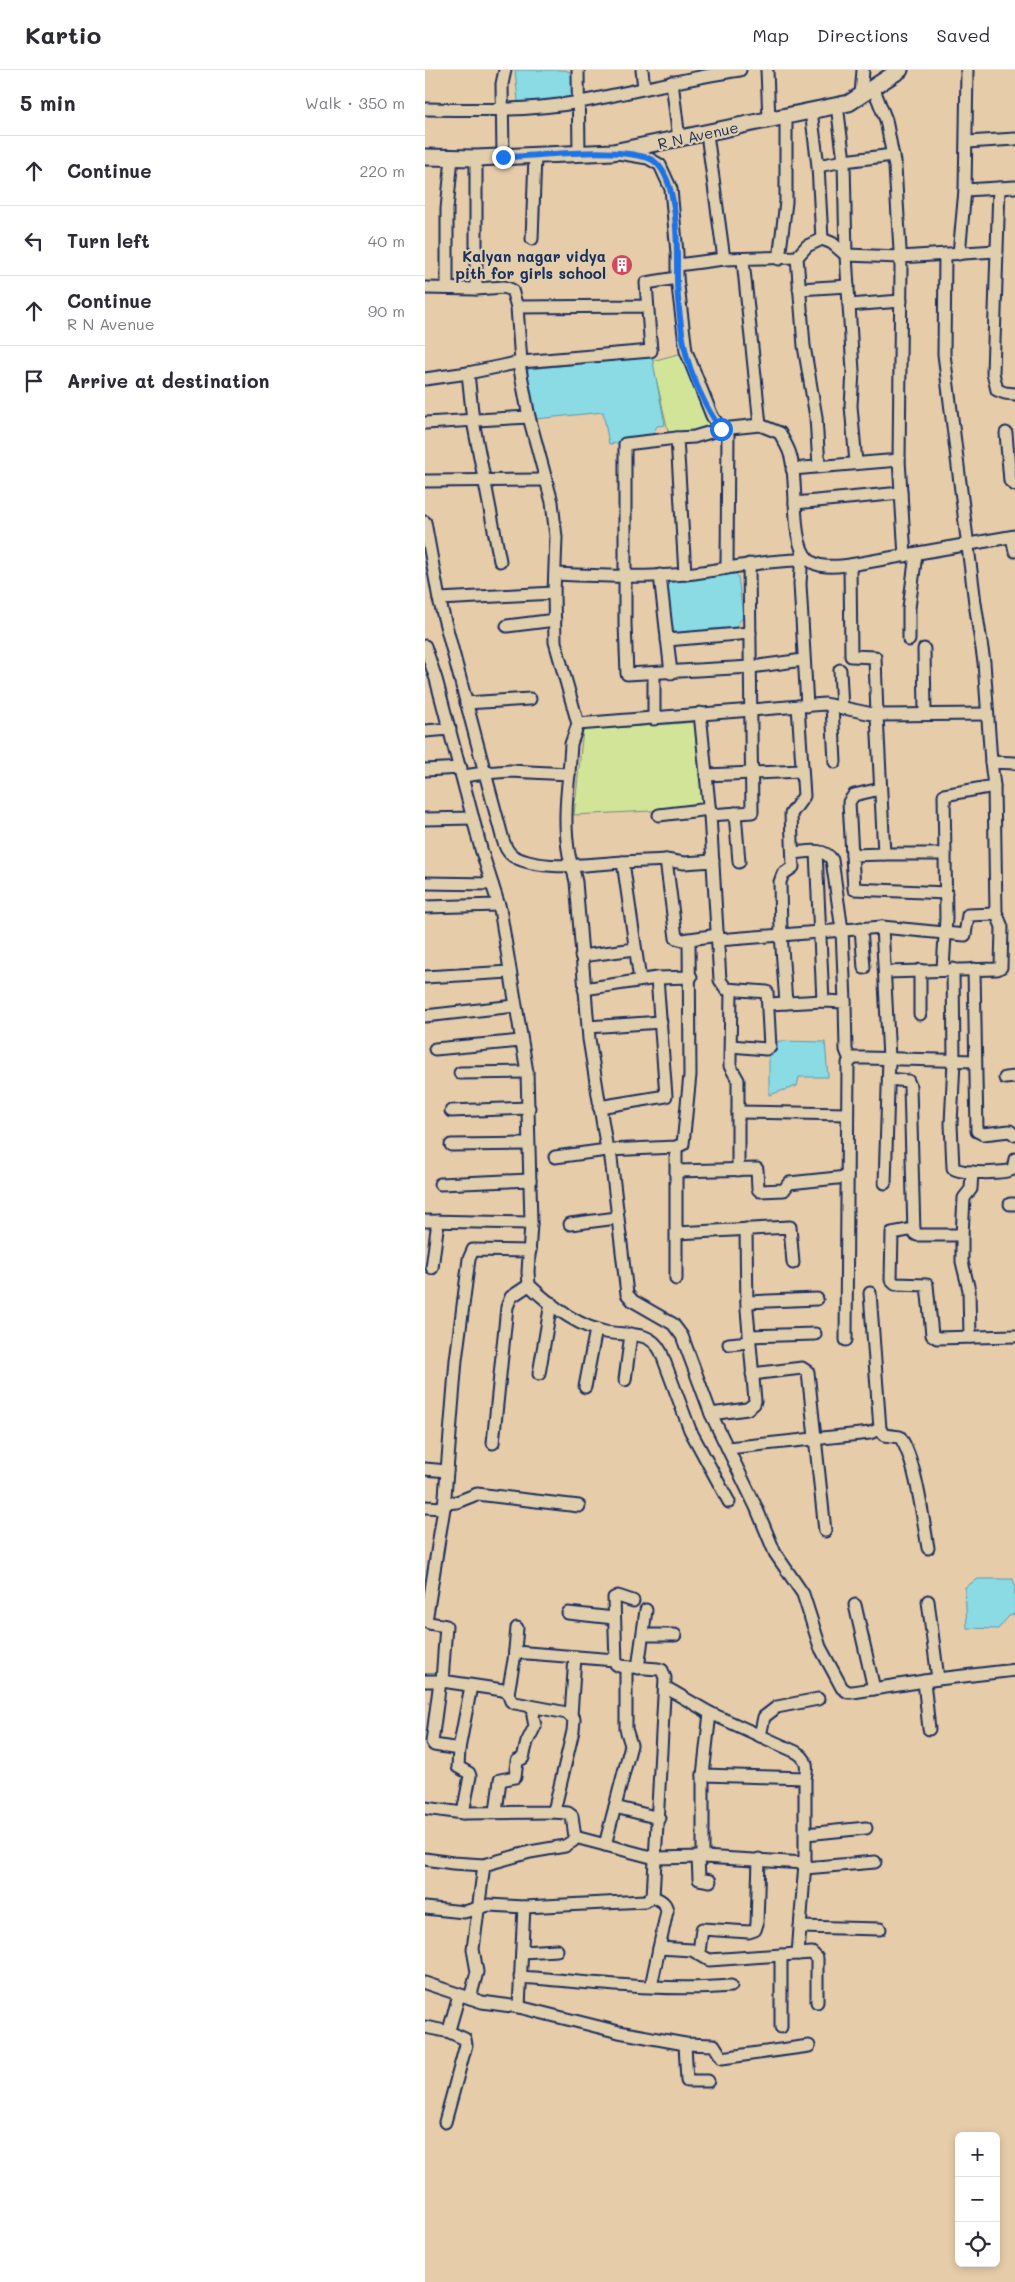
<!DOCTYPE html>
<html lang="en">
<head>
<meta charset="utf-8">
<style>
  :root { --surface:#fff; --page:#f2f2f3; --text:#2b2b33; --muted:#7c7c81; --line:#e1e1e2 }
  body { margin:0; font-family:Mali,sans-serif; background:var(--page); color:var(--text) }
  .controls { position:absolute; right:15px; bottom:15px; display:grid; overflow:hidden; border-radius:8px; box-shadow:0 2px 8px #0003 }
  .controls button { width:45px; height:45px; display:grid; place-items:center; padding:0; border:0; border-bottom:1px solid var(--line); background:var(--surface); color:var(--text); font:25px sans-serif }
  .stop { position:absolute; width:15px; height:15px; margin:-11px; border:4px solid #1a73e8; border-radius:50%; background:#fff }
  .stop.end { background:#1a73e8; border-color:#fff; box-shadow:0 1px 5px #0008 }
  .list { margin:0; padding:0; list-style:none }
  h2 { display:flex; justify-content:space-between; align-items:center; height:65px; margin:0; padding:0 20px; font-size:21px }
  h2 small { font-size:16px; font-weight:400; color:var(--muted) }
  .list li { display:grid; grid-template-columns:32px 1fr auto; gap:15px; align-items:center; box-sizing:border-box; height:70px; padding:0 20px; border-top:1px solid var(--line) }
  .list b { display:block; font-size:19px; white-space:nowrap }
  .list p { margin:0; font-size:16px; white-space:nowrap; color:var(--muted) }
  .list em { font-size:16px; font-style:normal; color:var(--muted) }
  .icon { flex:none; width:28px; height:28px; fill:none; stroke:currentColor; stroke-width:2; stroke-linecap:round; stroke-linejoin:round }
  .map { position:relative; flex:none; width:590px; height:2212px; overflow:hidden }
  header { display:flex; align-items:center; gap:30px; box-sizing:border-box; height:70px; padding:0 25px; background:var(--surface); border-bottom:1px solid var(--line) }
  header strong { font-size:24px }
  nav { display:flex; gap:28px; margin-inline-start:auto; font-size:18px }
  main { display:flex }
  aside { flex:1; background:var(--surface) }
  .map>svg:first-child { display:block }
</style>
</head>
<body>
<header>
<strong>Kartio</strong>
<nav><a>Map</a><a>Directions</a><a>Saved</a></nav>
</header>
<main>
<aside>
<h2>5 min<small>Walk · 350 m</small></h2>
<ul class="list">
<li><svg class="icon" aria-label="ahead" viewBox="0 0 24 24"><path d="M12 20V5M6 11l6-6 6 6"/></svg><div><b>Continue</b></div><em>220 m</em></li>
<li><svg class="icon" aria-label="left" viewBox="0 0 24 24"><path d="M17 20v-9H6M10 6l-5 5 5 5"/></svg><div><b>Turn left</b></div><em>40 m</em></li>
<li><svg class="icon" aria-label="ahead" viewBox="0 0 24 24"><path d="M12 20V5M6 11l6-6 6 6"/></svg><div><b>Continue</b><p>R N Avenue</p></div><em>90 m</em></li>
<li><svg class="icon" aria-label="arrive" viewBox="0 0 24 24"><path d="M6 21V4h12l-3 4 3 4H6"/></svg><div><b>Arrive at destination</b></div></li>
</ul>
</aside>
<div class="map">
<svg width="590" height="2212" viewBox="0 0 590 2212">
  <rect width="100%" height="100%" fill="#e6cca9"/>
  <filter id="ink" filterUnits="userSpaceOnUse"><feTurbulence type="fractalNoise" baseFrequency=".02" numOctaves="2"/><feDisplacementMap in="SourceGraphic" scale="10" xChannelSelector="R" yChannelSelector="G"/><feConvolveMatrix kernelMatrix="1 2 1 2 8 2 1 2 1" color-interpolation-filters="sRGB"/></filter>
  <g filter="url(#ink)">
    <g fill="#d1e498" stroke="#768a7b">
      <path d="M257,283l32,74 -45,8 -17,-74z"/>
      <path d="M272,652l10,86 -133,7 9,-85z"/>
    </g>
    <g fill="#8adbe3" stroke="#5e96ae">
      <path d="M90,0h50l5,2 5,19 -8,13 -39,4 -10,-7z"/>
      <path d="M227,287l13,68 -8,1 -7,13 -41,5 -6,-32 -67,7 -9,-33 1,-17z"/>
      <path d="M309,502l4,4 5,41 -9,12 -52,9 -12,-10 -3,-48z"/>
      <path d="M354,971l46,1 3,35h-29l-2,9 -28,9v-46z"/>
      <path d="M553,1509h35l2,7v28l-6,2 -11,13 -31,-1 -2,-41z"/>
    </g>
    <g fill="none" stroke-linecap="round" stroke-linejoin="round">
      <g stroke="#1b2f5e" stroke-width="15">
        <g id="minor">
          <path d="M153,0l1,84"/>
          <path d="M217,0l2,18"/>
          <path d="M342,0l2,50"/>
          <path d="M542,0l-2,120 50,-3"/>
          <path d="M247,12l7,57"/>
          <path d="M448,17l13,33 9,47 6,100 -2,193 6,96"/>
          <path d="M436,25l2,-25"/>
          <path d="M412,35l7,56 2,94 7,116 -2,35 5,57"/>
          <path d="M0,39c52,1 104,2 155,-7 54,-10 106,-24 160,-32"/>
          <path d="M386,41l7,55 4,73"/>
          <path d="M282,64l17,125"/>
          <path d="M542,72l48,-3"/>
          <path d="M193,83l30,5 12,7 11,24 6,64v25l9,73 26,65 9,13 39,-4 20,8c3,7 8,14 10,21 9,25 -1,89 19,106 10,9 29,6 41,5l165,-29"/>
          <path d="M78,87l-1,-73 3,-14"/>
          <path d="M393,96l26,-5 49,-6"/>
          <path d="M574,118l-6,185 4,17 8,3 10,1"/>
          <path d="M107,169l3,-83"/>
          <path d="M520,184l-1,100 31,249 9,59 7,100"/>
          <path d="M534,184l6,-64"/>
          <path d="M372,187l7,89 12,71 3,49"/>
          <path d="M354,189l7,-57v-86"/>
          <path d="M318,190l17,165"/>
          <path d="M253,195l46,-6 73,-2 10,-11 15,-7 10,4 14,12 54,2 96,-6"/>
          <path d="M0,218l51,1 28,-2 8,3 5,17"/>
          <path d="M22,218v-79l5,-51"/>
          <path d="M51,219v-131"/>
          <path d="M374,219l49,-3"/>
          <path d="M424,235l52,-4"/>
          <path d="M222,236l-130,1 4,55 130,-11 -5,-68 31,-5"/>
          <path d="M94,294l10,53 23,85 4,35 -2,56 1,49 23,82 247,-20 52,11 -2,-58 -24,-1 -1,-91"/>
          <path d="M43,303l5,48 27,140"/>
          <path d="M0,309l43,-6 53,-11"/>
          <path d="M0,353l104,-6"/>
          <path d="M581,363l4,48 5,4"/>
          <path d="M252,368l-52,6v180l2,50 124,-7 52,-7"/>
          <path d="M367,399l107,-9"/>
          <path d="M0,411l120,-1"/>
          <path d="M370,433l106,-10"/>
          <path d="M0,452l14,77 46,174 25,-2 59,3c-3,27 -5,54 0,81 2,9 5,17 7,27l13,157 18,111"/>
          <path d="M587,467l3,14"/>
          <path d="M377,483l-2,31 7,122"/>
          <path d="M302,498l1,-139"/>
          <path d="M131,504c43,2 87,4 130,0 39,-4 75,-14 114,-14"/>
          <path d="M260,504l-8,-136 17,-1 27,-8"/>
          <path d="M235,505l11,98"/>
          <path d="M14,529l115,-6"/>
          <path d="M82,556l48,-6"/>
          <path d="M242,570l83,-7"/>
          <path d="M484,570v-32l7,-54"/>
          <path d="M0,576l11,33 45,170 19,60 27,163 4,151 -3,49 1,13c20,19 48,41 76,47 20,4 45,-3 56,20l29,78 39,72"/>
          <path d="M499,579l1,65"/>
          <path d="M415,600l2,39"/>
          <path d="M41,633l64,-4"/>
          <path d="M407,636l3,56"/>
          <path d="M275,643l10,102"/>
          <path d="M229,649v-46"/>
          <path d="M0,661l25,-2"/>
          <path d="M0,700l36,-2"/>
          <path d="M144,704l2,-30 7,-20"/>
          <path d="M281,705l96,-4"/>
          <path d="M38,706l22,-3 18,67c2,6 4,12 10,16 28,16 80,8 110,6 14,-1 29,-1 43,-2l10,78 7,2 35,-5"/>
          <path d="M310,743l4,49"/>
          <path d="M234,745l51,-6"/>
          <path d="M0,749l48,-1"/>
          <path d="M391,782l7,149"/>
          <path d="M368,783c14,-1 31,-6 39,7l10,70 3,72"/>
          <path d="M459,784l-32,1 2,34 92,4"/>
          <path d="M520,784h-61l-7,-139 110,-1"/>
          <path d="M427,785l-3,-53 5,-7 26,-6"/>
          <path d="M241,790l18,3 29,-2"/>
          <path d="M198,792l17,118"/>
          <path d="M0,813l67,1"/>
          <path d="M0,837l74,-2"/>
          <path d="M457,857l7,131 -4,125"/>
          <path d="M436,858l3,40"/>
          <path d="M293,870l164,-13 83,8 3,-20 28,-1"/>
          <path d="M156,886l54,-7"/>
          <path d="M518,899l3,-51 -2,-123 50,-9 -3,-24 24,1"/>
          <path d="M528,899l1,92 -3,63 2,44c7,6 53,6 60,1l2,-10"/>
          <path d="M549,899l3,162 6,3 27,-3 5,4"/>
          <path d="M460,902l112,-3 4,-2 1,-40 -6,-15 -2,-126"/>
          <path d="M0,907l85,-5"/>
          <path d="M159,919l73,-11 34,-1"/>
          <path d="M306,920l-1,70v6l8,14v90"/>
          <path d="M361,933l-5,-69 -1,-52 3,-8 10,-7 -2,-53 13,-18 -6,-90"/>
          <path d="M344,934l54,-3 22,1 1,48 4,10"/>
          <path d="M495,944v-44"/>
          <path d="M0,946l90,-10"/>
          <path d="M163,957l73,-5"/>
          <path d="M306,976l35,3 4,-2 -3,-55 -41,-3 -6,-9 -10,-165 42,-3 -3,-248"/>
          <path d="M10,979l86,-8"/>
          <path d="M35,1003l67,-1"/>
          <path d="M580,1008l10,-1"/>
          <path d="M464,1009l19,2 2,5 4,147 3,2h45"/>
          <path d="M174,1037l67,-11 -9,-118"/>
          <path d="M26,1041l78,-3"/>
          <path d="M313,1042l109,2"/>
          <path d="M26,1075l77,-1"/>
          <path d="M251,1077v132"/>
          <path d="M185,1080l17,144 6,7 40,23 9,12 29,78 45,93 19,46 28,41 17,53 22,41 6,4h5l85,-13 77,-9"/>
          <path d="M130,1087l52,-7 69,-3 7,-3 7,-69 -1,-136"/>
          <path d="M252,1101l80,-2 1,20 2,2 24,-1 5,-7 58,-6"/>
          <path d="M15,1114l90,-4"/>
          <path d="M585,1134h5"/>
          <path d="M0,1151l106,2"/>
          <path d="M145,1154l47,-6"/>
          <path d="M489,1159l-22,4 -1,47 4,4 32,1 5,50 5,3 78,-2"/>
          <path d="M252,1163l113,-6 3,36"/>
          <path d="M7,1198l6,-47"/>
          <path d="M322,1232l70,-3"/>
          <path d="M324,1266l66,-2"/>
          <path d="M545,1267l-1,-47 -7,-28v-27l2,-37 7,-9 1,-17"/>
          <path d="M421,1270l2,-277 6,-5h12l109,3"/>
          <path d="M304,1274l20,-2"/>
          <path d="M114,1304l12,-71"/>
          <path d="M327,1304l50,-6 6,4 17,159"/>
          <path d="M200,1310l6,-46"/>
          <path d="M160,1317l11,-58"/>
          <path d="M286,1344l36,-5 7,-5 1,-3 -8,-91 -1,-81"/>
          <path d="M455,1359l4,6 16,2c16,23 23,83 28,111"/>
          <path d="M68,1373l14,-136 4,-10 18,-12"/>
          <path d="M303,1378l142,-15 10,-4 -10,-136"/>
          <path d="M0,1399l22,2"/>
          <path d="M19,1433l13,-1 20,-8 102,12"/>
          <path d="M0,1437l19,1"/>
          <path d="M503,1531l10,78"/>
          <path d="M430,1535l19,84"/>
          <path d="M143,1543l46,5"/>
          <path d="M219,1565h31"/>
          <path d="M90,1582l100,8"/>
          <path d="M213,1598l8,-58"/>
          <path d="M0,1611h17l61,9 5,3 3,8 4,2 52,10 7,6 -1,12 -18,76 -3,5 -89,1 -38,-5"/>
          <path d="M15,1611l-8,61 2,3 25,4 12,-63"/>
          <path d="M17,1611l4,-55 -17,-3 -3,-2 18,-113 12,-148 13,-101 4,-9 57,1"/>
          <path d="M499,1611l5,48"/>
          <path d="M240,1617l45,26 86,39c11,6 12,14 9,26v85l-7,91"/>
          <path d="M83,1623l6,-33 3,-32"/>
          <path d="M285,1643l-7,62v82l102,6"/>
          <path d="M146,1645l4,-58"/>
          <path d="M335,1666l4,-19 13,-10 41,-8"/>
          <path d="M34,1679l-1,18 11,6 1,3 -7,37"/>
          <path d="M278,1705l102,3"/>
          <path d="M190,1737l44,11"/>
          <path d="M71,1742l4,-32 15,-3 2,-16 6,-3 4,-16 8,-16 -2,-10 2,-8"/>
          <path d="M381,1764l60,-6"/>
          <path d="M150,1767l80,21 48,-1"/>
          <path d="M180,1775l26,-100 -5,-16v-62"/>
          <path d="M273,1787l1,22 11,2"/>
          <path d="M0,1789l28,4 31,2 46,-13 35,-6 8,-5 2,-4 -3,-21 -4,-3 -16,-1"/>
          <path d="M380,1798l70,-6"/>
          <path d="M0,1838l39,4 25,-7 35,2 121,-6 8,-4 12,-219 -3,-8 -4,-1 -39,-3 -3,-2 -2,-66 4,-2 15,5"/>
          <path d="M375,1857l80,2"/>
          <path d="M234,1878l33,2 17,10 103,-7 5,5v44"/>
          <path d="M97,1882l35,-2"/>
          <path d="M274,1882l3,-23 47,3 6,-2 2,-6 2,-65"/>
          <path d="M356,1885v72"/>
          <path d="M95,1907c69,5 141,15 211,9"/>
          <path d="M0,1913l57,19 37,5 100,25 66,12 29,1 8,13 87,-12"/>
          <path d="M226,1916l16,-75c-1,-9 -7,-11 -14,-14"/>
          <path d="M45,1928l7,-26 -4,-23 11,-84"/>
          <path d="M94,1937l5,-100"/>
          <path d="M0,1957l20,4 4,-1 10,-35"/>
          <path d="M260,1974l2,37h21"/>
          <path d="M20,2052l21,-77 -1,-6 -18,-8"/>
        </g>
      </g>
      <g stroke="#1b2f5e" stroke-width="19">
        <path id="major" d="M0,87l51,1 137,-6 236,-49 51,-33"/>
      </g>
      <use href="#minor" stroke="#e1ceac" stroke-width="11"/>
      <use href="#major" stroke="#e1ceac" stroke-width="15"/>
    </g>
  </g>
  <g fill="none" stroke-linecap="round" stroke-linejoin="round" filter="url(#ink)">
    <path stroke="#1a73e8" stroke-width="6" d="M78,87c40,-1 108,-11 145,1 32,11 29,91 29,120 0,19 4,52 8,71 5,25 21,60 36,80"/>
  </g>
  <defs>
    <g id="building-disc" transform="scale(1.125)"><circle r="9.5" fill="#d1495b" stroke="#e1ceac"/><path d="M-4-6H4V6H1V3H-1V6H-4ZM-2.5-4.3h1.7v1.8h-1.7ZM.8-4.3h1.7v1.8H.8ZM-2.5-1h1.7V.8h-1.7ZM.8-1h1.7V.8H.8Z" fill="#fff"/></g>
  </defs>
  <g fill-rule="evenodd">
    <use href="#building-disc" x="197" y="195"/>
  </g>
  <g text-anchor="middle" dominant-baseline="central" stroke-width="4.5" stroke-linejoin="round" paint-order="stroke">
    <g font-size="15" fill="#1b2f5e" stroke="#e1ceac">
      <text transform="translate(273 65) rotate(-12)">R N Avenue</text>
    </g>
    <g font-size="15" font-weight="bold" fill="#1b2f5e" stroke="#e1ceac" text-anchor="end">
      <text x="181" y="186">Kalyan nagar vidya<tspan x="181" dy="17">pith for girls school</tspan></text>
    </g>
  </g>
</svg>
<div class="controls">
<button>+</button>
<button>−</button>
<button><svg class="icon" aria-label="locate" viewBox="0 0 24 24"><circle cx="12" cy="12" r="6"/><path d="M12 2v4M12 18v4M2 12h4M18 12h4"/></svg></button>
</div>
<div class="stop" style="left:296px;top:359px"></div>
<div class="stop end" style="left:78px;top:87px"></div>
</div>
</main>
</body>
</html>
